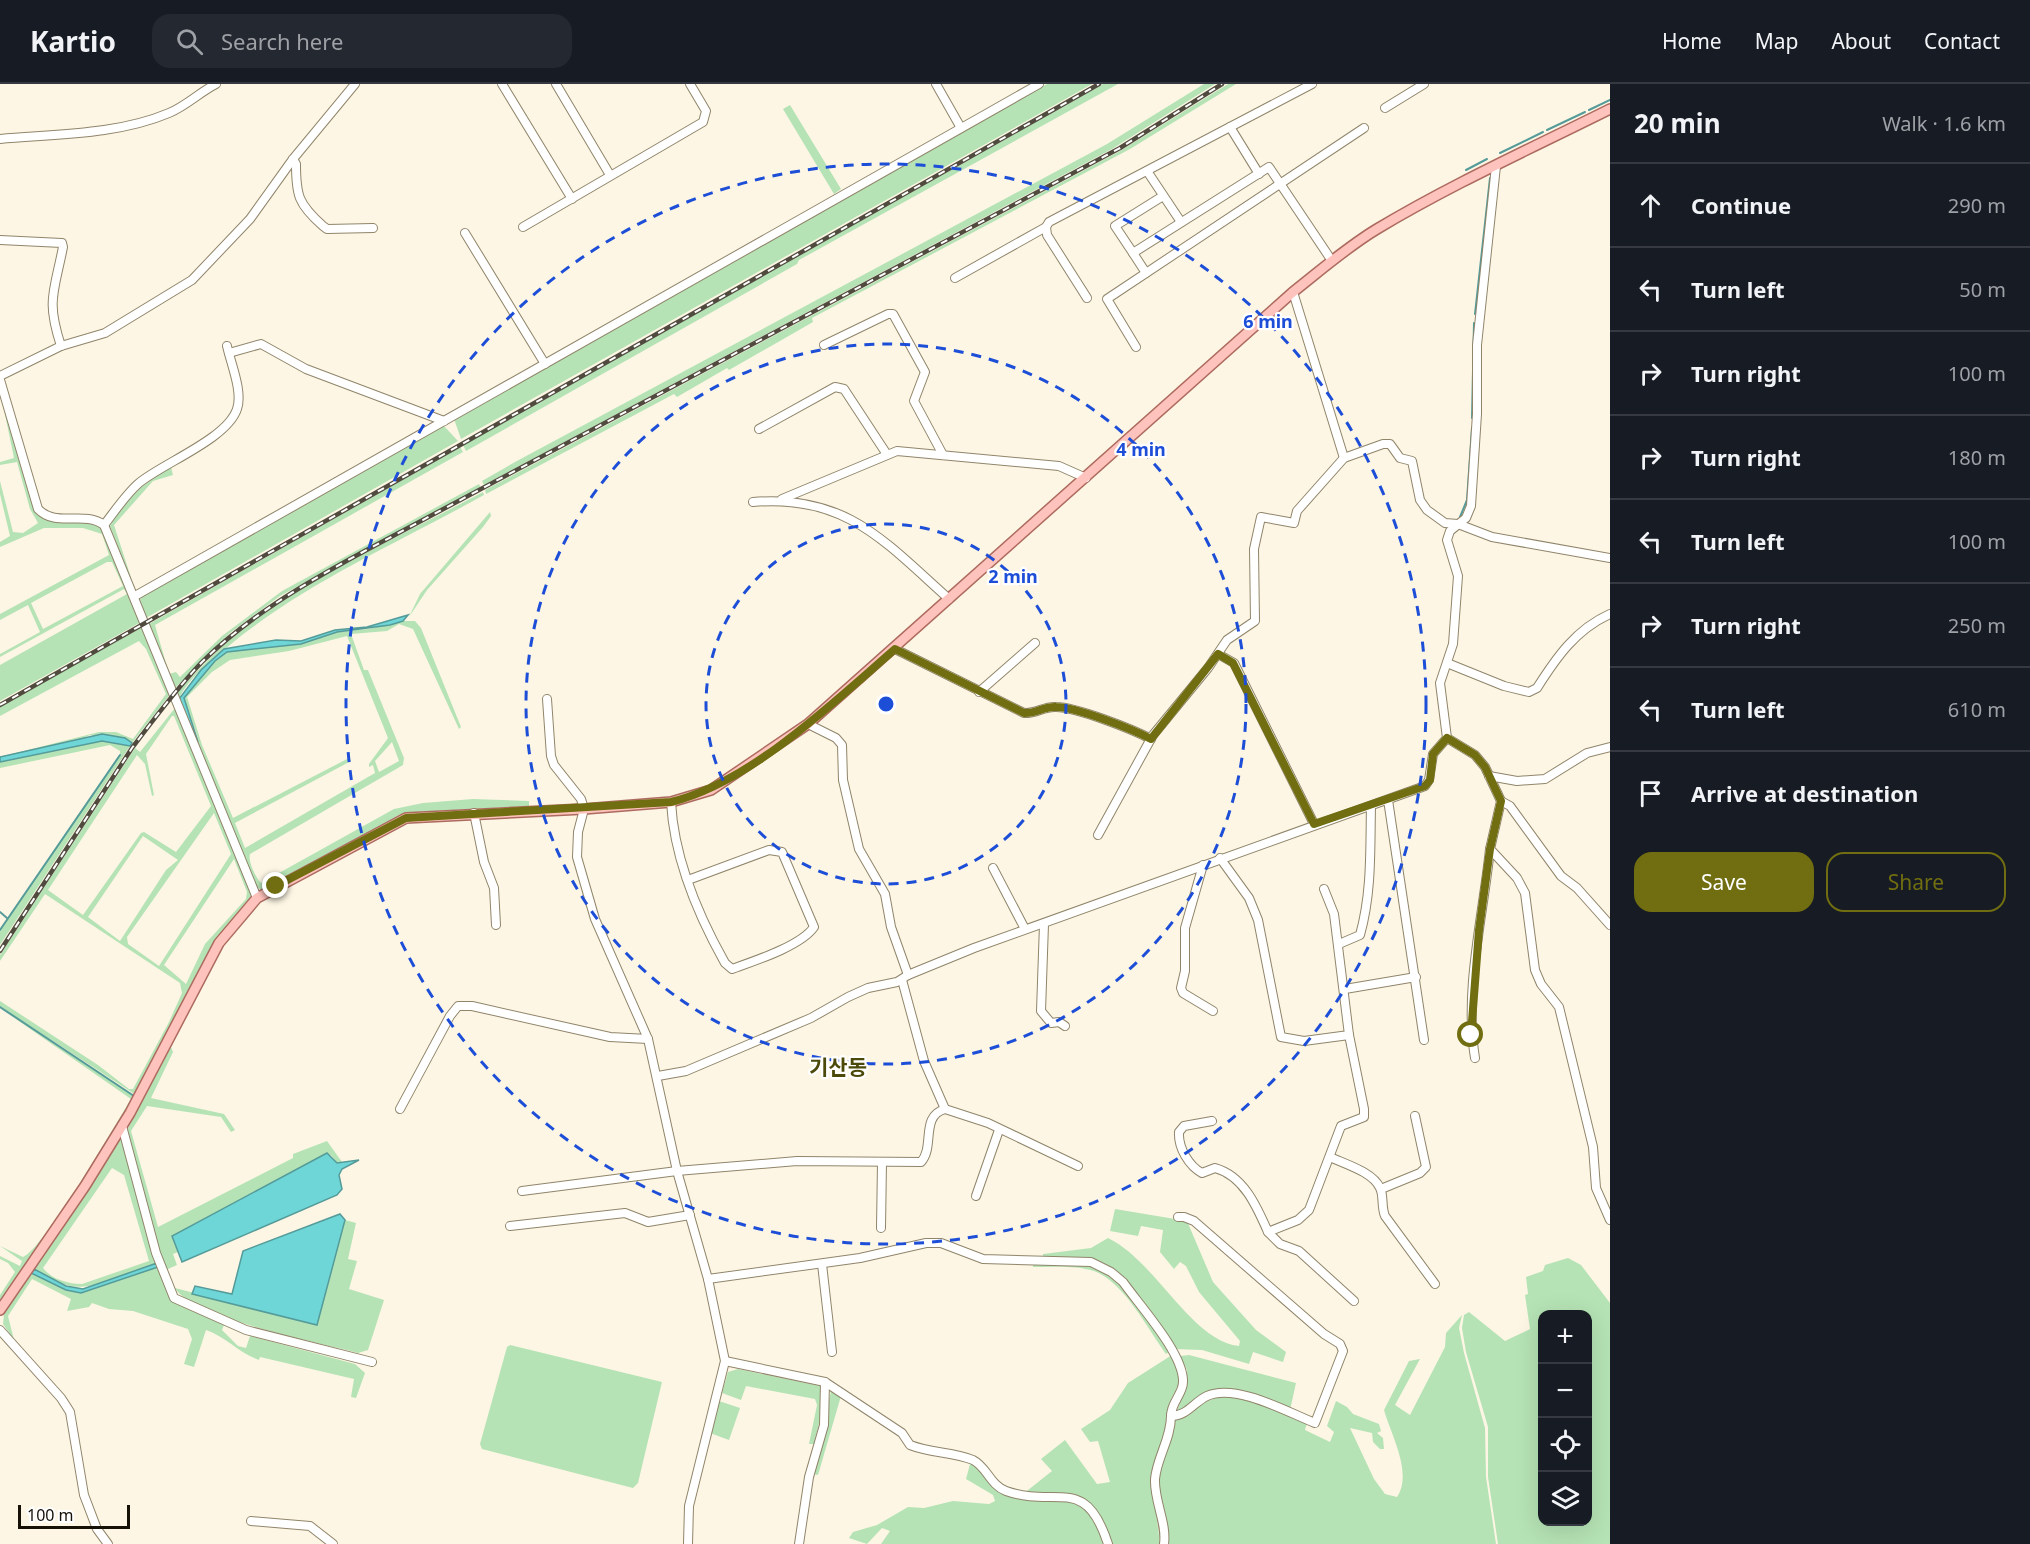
<!DOCTYPE html>
<html lang="en">
<head>
<meta charset="utf-8">
<style>
  :root { --surface:#171b24; --page:#242831; --text:#f1f3f6; --muted:#9ea1a6; --line:#363941; --accent:#706e10 }
  body { margin:0; font-family:"Noto Sans","Noto Sans KR",sans-serif; background:var(--page); color:var(--text) }
  .controls { position:absolute; right:18px; bottom:18px; display:grid; overflow:hidden; border-radius:12px; box-shadow:0 6px 24px #0002 }
  .controls button { width:54px; height:54px; display:grid; place-items:center; padding:0; border:0; border-bottom:2px solid var(--line); background:var(--surface); color:var(--text); font:30px sans-serif }
  .scale { position:absolute; left:18px; bottom:15px; width:112px; box-sizing:border-box; padding-left:6px; border:3px solid #161107; border-top:0; font-size:16px; line-height:21px; white-space:nowrap; color:#161107; -webkit-text-stroke:4px #fff; paint-order:stroke }
  .stop { position:absolute; width:18px; height:18px; margin:-14px; border:4px solid #706e10; border-radius:50%; background:#fff }
  .stop.end { background:#706e10; border-color:#fff; box-shadow:0 2px 6px #0008 }
  .list { margin:0; padding:0; list-style:none }
  h2 { display:flex; justify-content:space-between; align-items:center; height:78px; margin:0; padding:0 24px; font-size:26px }
  h2 small { font-size:20px; font-weight:400; color:var(--muted) }
  .list li { display:grid; grid-template-columns:39px 1fr auto; gap:18px; align-items:center; box-sizing:border-box; height:84px; padding:0 24px; border-top:2px solid var(--line) }
  .list b { display:block; font-size:22px; white-space:nowrap }
  .list em { font-size:20px; font-style:normal; color:var(--muted) }
  .actions { display:flex; gap:12px; padding:18px 24px }
  .actions a { flex:1; padding:14px 0; border:2px solid var(--accent); border-radius:18px; text-align:center; font-size:21px; color:var(--accent) }
  .actions .main { background:var(--accent); color:#fff }
  .icon { flex:none; width:33px; height:33px; fill:none; stroke:currentColor; stroke-width:2; stroke-linecap:round; stroke-linejoin:round }
  .map { position:relative; flex:none; width:1610px; height:1460px; overflow:hidden }
  header { display:flex; align-items:center; gap:36px; box-sizing:border-box; height:84px; padding:0 30px; background:var(--surface); border-bottom:2px solid var(--line) }
  header strong { font-size:28px }
  nav { display:flex; gap:33px; margin-inline-start:auto; font-size:21px }
  .search { width:420px; height:54px; background:var(--page); display:flex; align-items:center; gap:15px; box-sizing:border-box; padding:0 21px; border-radius:18px; color:var(--muted); font-size:22px }
  main { display:flex }
  aside { flex:1; background:var(--surface) }
  .map>svg:first-child { display:block }
</style>
</head>
<body>
<header>
<strong>Kartio</strong>
<div class="search"><svg class="icon" aria-label="search" viewBox="0 0 24 24"><circle cx="10" cy="10" r="6"/><path d="M15 15l6 6"/></svg>Search here</div>
<nav><a>Home</a><a>Map</a><a>About</a><a>Contact</a></nav>
</header>
<main>
<div class="map">
<svg width="1610" height="1460" viewBox="0 0 1610 1460">
  <rect width="100%" height="100%" fill="#fdf6e4"/>
  <g fill="#b5e3b5" fill-rule="evenodd">
    <path d="M1047,0h45l-631,355 -7,-20z"/>
    <path d="M1103,0h15l-319,176 -2,4 -331,187 -3,-6z"/>
    <path d="M1204,0h11l-103,65 -628,336 -2,-4 33,-19 592,-318z"/>
    <path d="M1228,0h8l-106,65 -318,169 1,4 -84,48 -2,-2 -50,29 -3,-3 -188,100 -1,-4 635,-339z"/>
    <path d="M790,21l51,84 -7,5 -51,-85z"/>
    <path d="M0,306l34,119c17,22 47,5 68,19l39,94 -141,79v-36l127,-71 -3,-5 -124,68v-3l40,-22 -12,-27 -28,15v-6l109,-59 -7,-21 -19,-6h-39l-44,19v-5l10,-6 -10,-42v-13l13,51 10,1 15,-10 -8,-14 -13,-47 -17,3v-3l14,-4zM107,478h5l11,24 -80,43 -12,-26z"/>
    <path d="M444,342l14,15 -312,177 -6,-19 2,-3z"/>
    <path d="M460,363l3,5 -308,173 14,49 7,-2 4,5 42,-41 60,-45 197,-107 2,4 -201,108 -50,37 -55,55 -26,-64z"/>
    <path d="M171,383l2,8 -20,6 -39,44 21,65 -25,-64c14,-27 36,-44 61,-59z"/>
    <path d="M483,408l1,3c-88,49 -182,89 -259,154 -17,14 -36,29 -46,49l-2,-5c26,-29 55,-58 88,-81 68,-46 145,-81 218,-120z"/>
    <path d="M490,428l1,4 -8,11 -56,63 -18,27 11,-23z"/>
    <path d="M403,537h12l6,7 40,99 -2,2 -46,-100 -14,-5 -12,7 -36,3 13,36h4l36,88 -1,7 -153,89c-2,8 5,22 11,29l133,-74 29,-6 50,-4 56,2v5l-112,6 -19,4 -102,55 -24,16 -11,3 -7,-6 -74,-184h2l17,41 -15,-43 31,-37 12,-9 74,-8 36,-12 31,-3zM347,552l41,102 -19,26v3l4,-2 2,8 -130,75 -10,-25 116,-62 -2,-3 -116,60 -31,-73 -15,-48 25,-25 18,-12 59,-9zM392,658l7,19 -20,11 -4,-11z"/>
    <path d="M144,542l28,66 -40,51 -42,-8 -15,7 -75,15 99,-25h17l17,7 33,-45 -20,-45 -7,-8 -139,75v-9z"/>
    <path d="M175,624l77,184v7l-32,40 -84,156 -126,-82 -10,-7v-5l98,64 31,24h4l36,-67 13,-29 -2,-10 -135,-89 -45,67v-6l135,-207 5,4zM172,632h2l37,90 -35,46 -32,-20 -3,1 -58,82 -35,-25 89,-135 8,9 7,32 2,-1 -8,-41zM214,729l17,41 -72,112 -31,-22 -1,-7zM143,752l35,24 -12,10 -46,71 -32,-24zM234,775l13,33 -1,7 -41,45 -19,40 -22,-19z"/>
    <path d="M102,657l28,5 -130,199v-14l8,-13 112,-163v-4l-10,-6 -110,23v-6z"/>
    <path d="M0,924l135,89 -56,92 -79,114v-8l15,-23 -7,-9 -8,-4v-3l20,10 2,-5 -22,-15 23,11c19,-6 93,-133 108,-158z"/>
    <path d="M171,963l2,5 -22,46 73,16 11,16 -4,2 -10,-15 -74,-11 -16,25 27,96 135,-69v-4l34,-13 15,21 -5,1 -6,-8 -159,82 6,15 -5,2 4,11 -9,4v17l-42,-154z"/>
    <path d="M120,1054h3l34,125c-12,7 -26,12 -40,16 -37,12 -50,11 -83,-10zM112,1084l12,7 25,86 -67,23c-14,0 -31,-5 -39,-16z"/>
    <path d="M1115,1125l72,12 26,61 43,48 30,22 -3,10 -30,-10 -4,12 -47,-14 -29,-1 -59,-79 -25,-11 -46,-2v-3l48,-6 17,-10c48,23 83,103 131,108l1,-5 -41,-49 -13,-26 -6,-4 -6,7 -14,-17 3,-22 -22,-4 -3,10 -28,-5z"/>
    <path d="M345,1136l11,3 -8,36 9,2 -8,28 35,11 -16,50 -10,3c-37,-10 -166,-35 -183,-65l142,37z"/>
    <path d="M1568,1174l13,7 29,38v241h-112l-10,-67v-50l-22,-75 -4,-24 2,-13 5,-3 36,29 25,-12 -5,-34 3,-1 -2,-17 17,-6 2,-6zM1542,1230h46v208h-46z"/>
    <path d="M1033,1177c18,1 43,-1 60,4 35,12 57,58 76,87l-3,2c-18,-25 -43,-73 -72,-83 -19,-6 -41,-4 -61,-4z"/>
    <path d="M158,1183l13,33 53,25 -2,5 16,16 8,2 4,-12 105,28 10,9 -9,25 -5,-1 3,-18 -94,-22 -1,3c-20,-7 -33,-23 -53,-30l-12,37 -10,-3 8,-25 -4,-10 -55,-18 -24,-2 -17,-6 -3,4 -22,4 4,-12 -39,-20 -24,37 6,24 -11,-16 1,-10 27,-41 35,17 15,3z"/>
    <path d="M1462,1231l-3,13 5,25 21,75 1,49 10,67h-330l-13,-54 7,54h-51l-17,-39 -12,-6 -57,-5 29,-23 -11,-12 24,-19 32,44 13,-2 -12,-41 -8,1 -9,-13 29,-19 18,-27 44,-28c17,40 -4,31 -4,61l6,3c15,-2 23,-14 36,-19 33,-12 68,11 97,23l-2,7 25,12 4,-10 -7,-6 9,-25 11,6 6,7 26,10 2,7 -4,2 6,5 1,11h-4l-7,-7 -1,-9 -22,-5 24,51 11,15 12,3c16,-24 -6,-62 -13,-87l25,-49 11,-2 -25,46 15,10 35,-68 1,-14z"/>
    <path d="M510,1261l152,37 -24,101 -5,5 -151,-39 -2,-5 27,-97z"/>
    <path d="M1189,1271l107,28 -6,27 -75,-18 -30,19h-8l10,-29v-12l-7,-14z"/>
    <path d="M738,1285l82,17c8,15 -3,41 -6,58h-5l8,-39 -2,-6 -69,-13 -5,14 -19,-7 6,-21z"/>
    <path d="M831,1307l10,5 -23,79 -5,-1z"/>
    <path d="M719,1317l21,7 -11,32 -19,-7z"/>
    <path d="M970,1380l6,2 23,25 71,8 19,9 16,36h-224l9,-13 -8,-3 -15,16 -18,-6 4,-6 24,-7 31,-18 16,1 29,-7 36,3 6,-3 -2,-6 -27,-16z"/>
  </g>
  <g fill="#6fd6d8" stroke="#549b99" stroke-width="1.5">
    <path d="M408,531l-5,6 -13,4 -53,7 -36,12 -74,8 -12,9 -31,37 14,44 -19,-43 22,-29 23,-21 52,-9 25,1 34,-11 32,-3z"/>
    <path d="M102,650l23,4 7,5 -2,3 -28,-5 -102,21v-5z"/>
    <path d="M327,1069l10,10 22,-3 -17,9 -3,6 3,14 -5,6 -155,67 -10,-26z"/>
    <path d="M340,1130l5,6 -28,105 -125,-31 3,-8 37,8 11,-43z"/>
    <path d="M157,1179l1,4 -77,26 -15,-3 -35,-17 3,-4 32,17 17,3z"/>
  </g>
  <g fill="none" stroke-linecap="round" stroke-linejoin="round">
    <g stroke="#549b99" stroke-width="2">
      <path d="M1589,26l21,-10"/>
      <path d="M1547,46l38,-18"/>
      <path d="M1500,69l43,-21"/>
      <path d="M1466,86l21,-11"/>
      <path d="M1475,230l15,-136"/>
      <path d="M1472,334l2,-95"/>
      <path d="M1460,433l7,-17 5,-72"/>
      <path d="M0,828l7,6"/>
      <path d="M0,846l120,-175"/>
      <path d="M0,923l134,89"/>
    </g>
    <g stroke="#90856a" stroke-width="10">
      <g id="minor">
        <path d="M502,0l70,115"/>
        <path d="M556,0l54,91"/>
        <path d="M936,0l25,44"/>
        <path d="M1385,24l39,-24"/>
        <path d="M1230,43l29,47"/>
        <path d="M0,55c55,-5 117,-4 169,-26 17,-7 31,-21 47,-29"/>
        <path d="M293,75l3,5c0,31 2,40 27,62l4,3 46,-1"/>
        <path d="M1147,87l34,51"/>
        <path d="M523,143l180,-105 3,-11 -16,-27"/>
        <path d="M465,149l80,131"/>
        <path d="M0,156l62,3 1,4c-9,46 -17,53 -2,99"/>
        <path d="M1133,169l-18,-27 48,-30"/>
        <path d="M1146,189l-13,-20 136,-86 63,94"/>
        <path d="M955,194l91,-51"/>
        <path d="M1293,208l51,166"/>
        <path d="M1087,214l-40,-63 -1,-8 3,-5 263,-138"/>
        <path d="M824,261l64,-31h5l32,58 -11,29 29,54"/>
        <path d="M1136,263l-29,-48 257,-171"/>
        <path d="M229,269l32,-9 45,25 138,52"/>
        <path d="M0,292l61,-30 44,-13 87,-53 58,-61 43,-60 62,-75"/>
        <path d="M0,296l38,129c18,19 46,1 66,16l153,373"/>
        <path d="M759,345l76,-42 9,2 42,64"/>
        <path d="M782,415l115,-48 162,15 27,12"/>
        <path d="M753,418c93,-8 132,40 196,97"/>
        <path d="M104,441c11,-14 22,-31 35,-42 24,-20 88,-44 98,-74 6,-17 -6,-45 -10,-63"/>
        <path d="M135,512l904,-512"/>
        <path d="M895,565l129,64c12,1 20,-7 32,-6 20,0 76,22 95,32"/>
        <path d="M1218,570l16,9 80,161"/>
        <path d="M1447,579l57,23 25,6 8,-4c19,-30 39,-59 73,-74"/>
        <path d="M979,608l56,-49"/>
        <path d="M547,615l4,57 3,9 27,34 3,10 -6,23 -1,25 18,62 53,120 29,132 31,108 17,82 -36,145 -1,38"/>
        <path d="M808,640l28,14 6,7 1,35 16,69 26,45 6,33 17,48"/>
        <path d="M1447,654l28,17 10,12 16,34 -11,48 27,29 8,15 10,77 6,14 18,23 34,140 3,41 14,32"/>
        <path d="M1489,692l28,5 28,-2 42,-26 23,-6"/>
        <path d="M1388,716l36,240"/>
        <path d="M1501,717l9,5 51,70 16,12 33,37"/>
        <path d="M671,718c3,56 27,113 54,161l7,6c22,-8 69,-23 82,-42l-32,-75 -13,-2 -81,30"/>
        <path d="M474,729l10,49 10,26 2,37"/>
        <path d="M1098,751l55,-100 55,-67 19,-28 28,-19 -1,-72 7,-32 33,6 3,-12 47,-53 39,-14h7l10,14 12,3 8,39 7,10 18,13 13,1 34,13 118,21"/>
        <path d="M1220,774l29,40 9,22 23,117 23,4 45,-6 -15,-121 -10,-25"/>
        <path d="M1203,781l-18,63v43l-4,17 2,5 30,18"/>
        <path d="M993,784l32,61"/>
        <path d="M1044,840l-3,87 10,12 8,-1 6,4"/>
        <path d="M1339,860l21,-9c12,-43 10,-85 11,-129"/>
        <path d="M902,896l22,81 21,48 43,14 90,43"/>
        <path d="M1345,905l71,-12"/>
        <path d="M1475,974c-11,-68 8,-141 15,-209"/>
        <path d="M658,992l28,-5 125,-53 37,-21 20,-9 29,-6 11,-7 66,-27 451,-162 4,-6 4,-26 14,-16 -7,-55 13,-39 5,-68 -11,-36 3,-9 16,-13 5,-12 6,-92v-69l19,-179"/>
        <path d="M400,1025l50,-93 8,-10h14l138,31 38,2"/>
        <path d="M1212,1037l-28,5 -5,6c-1,16 10,34 23,41l13,-5c29,8 42,39 53,64l30,-12 11,-10 32,-84 23,-9v-8l-15,-74"/>
        <path d="M122,1042l34,127 18,45 72,32 126,32"/>
        <path d="M1330,1073c15,7 43,15 50,31 4,7 1,19 5,28l50,68"/>
        <path d="M1381,1105l39,-16 6,-6 -11,-51"/>
        <path d="M522,1107l155,-20 120,-10 124,1c14,-15 -1,-46 24,-53"/>
        <path d="M976,1112l23,-66"/>
        <path d="M510,1142l115,-13 23,9 42,-7"/>
        <path d="M881,1144l1,-66"/>
        <path d="M1268,1148l12,12 19,7 55,50"/>
        <path d="M822,1180l10,88"/>
        <path d="M708,1195l152,-21 66,-15h15l42,16 108,3 20,10 12,10c17,24 61,72 60,100 0,12 -12,20 -12,34 16,0 23,-14 36,-20 29,-13 80,16 108,27l28,-72 -3,-7 -16,-10 -130,-113 -10,-4h-6"/>
        <path d="M0,1246l61,68 9,14 14,83 13,34 11,15"/>
        <path d="M725,1277l100,21 77,51 8,12c20,8 44,7 63,15 14,7 17,25 33,31 51,18 79,-18 102,53"/>
        <path d="M251,1437l59,5 23,18"/>
        <path d="M799,1460l10,-67 15,-52 1,-43"/>
        <path d="M1164,1460c3,-21 -10,-43 -9,-65 2,-22 16,-40 16,-63"/>
      </g>
    </g>
    <g stroke="#ad6b60" stroke-width="12">
      <path id="major" d="M0,1226l85,-124 45,-73 89,-170 38,-45 149,-80 178,-9 87,-7 40,-12 97,-66 485,-432c28,-22 54,-45 84,-63 75,-45 155,-81 233,-120"/>
    </g>
    <use href="#minor" stroke="#fff" stroke-width="8"/>
    <use href="#major" stroke="#fec3bc" stroke-width="9"/>
    <g stroke="#514b3f" stroke-width="4.5">
      <g id="rail">
        <path d="M0,621l1099,-621"/>
        <path d="M0,867l132,-203c22,-29 44,-59 70,-86 47,-46 102,-78 159,-109l759,-405 102,-64"/>
      </g>
    </g>
    <use href="#rail" stroke="#fff" stroke-width="2" stroke-dasharray="7" stroke-linecap="butt"/>
  </g>
  <g fill="none" stroke-linecap="round" stroke-linejoin="round">
    <path stroke="#706e10" stroke-width="8" d="M276,802l130,-68 265,-16c79,-19 163,-100 224,-153l129,64c12,1 20,-7 32,-6 20,0 76,22 95,32l67,-85 15,9 81,161 111,-38 5,-6 3,-26 14,-16 28,17 10,12 16,34 -11,48 -11,81 -8,105"/>
  </g>
  <g fill="none" stroke="#1d4ed8" stroke-width="3" stroke-dasharray="10 8">
    <circle cx="886" cy="620" r="180"/>
    <circle cx="886" cy="620" r="360"/>
    <circle cx="886" cy="620" r="540"/>
  </g>
  <g text-anchor="middle" dominant-baseline="central" stroke-width="4.5" stroke-linejoin="round" paint-order="stroke">
    <g font-size="21" font-weight="bold" fill="#4b4a0a" stroke="#fff">
      <text x="838" y="983">기산동</text>
    </g>
  </g>
  <circle cx="886" cy="620" r="9" fill="#1d4ed8" stroke="#fff" stroke-width="3"/>
  <g font-size="18" text-anchor="middle" font-weight="bold" fill="#1d4ed8" stroke="#fff" stroke-width="4.5" stroke-linejoin="round" paint-order="stroke">
    <text x="1268" y="244">6 min</text>
    <text x="1141" y="372">4 min</text>
    <text x="1013" y="499">2 min</text>
  </g>
</svg>
<div class="controls">
<button>+</button>
<button>−</button>
<button><svg class="icon" aria-label="locate" viewBox="0 0 24 24"><circle cx="12" cy="12" r="6"/><path d="M12 2v4M12 18v4M2 12h4M18 12h4"/></svg></button>
<button><svg class="icon" aria-label="layers" viewBox="0 0 24 24"><path d="M12 4l9 5-9 5-9-5zM3 14l9 5 9-5"/></svg></button>
</div>
<div class="scale">100 m</div>
<div class="stop" style="left:1471px;top:951px"></div>
<div class="stop end" style="left:276px;top:802px"></div>
</div>
<aside>
<h2>20 min<small>Walk · 1.6 km</small></h2>
<ul class="list">
<li><svg class="icon" aria-label="ahead" viewBox="0 0 24 24"><path d="M12 20V5M6 11l6-6 6 6"/></svg><div><b>Continue</b></div><em>290 m</em></li>
<li><svg class="icon" aria-label="left" viewBox="0 0 24 24"><path d="M17 20v-9H6M10 6l-5 5 5 5"/></svg><div><b>Turn left</b></div><em>50 m</em></li>
<li><svg class="icon" aria-label="right" viewBox="0 0 24 24"><path d="M7 20v-9h11M14 6l5 5-5 5"/></svg><div><b>Turn right</b></div><em>100 m</em></li>
<li><svg class="icon" aria-label="right" viewBox="0 0 24 24"><path d="M7 20v-9h11M14 6l5 5-5 5"/></svg><div><b>Turn right</b></div><em>180 m</em></li>
<li><svg class="icon" aria-label="left" viewBox="0 0 24 24"><path d="M17 20v-9H6M10 6l-5 5 5 5"/></svg><div><b>Turn left</b></div><em>100 m</em></li>
<li><svg class="icon" aria-label="right" viewBox="0 0 24 24"><path d="M7 20v-9h11M14 6l5 5-5 5"/></svg><div><b>Turn right</b></div><em>250 m</em></li>
<li><svg class="icon" aria-label="left" viewBox="0 0 24 24"><path d="M17 20v-9H6M10 6l-5 5 5 5"/></svg><div><b>Turn left</b></div><em>610 m</em></li>
<li><svg class="icon" aria-label="arrive" viewBox="0 0 24 24"><path d="M6 21V4h12l-3 4 3 4H6"/></svg><div><b>Arrive at destination</b></div></li>
</ul>
<div class="actions"><a class="main">Save</a><a>Share</a></div>
</aside>
</main>
</body>
</html>
